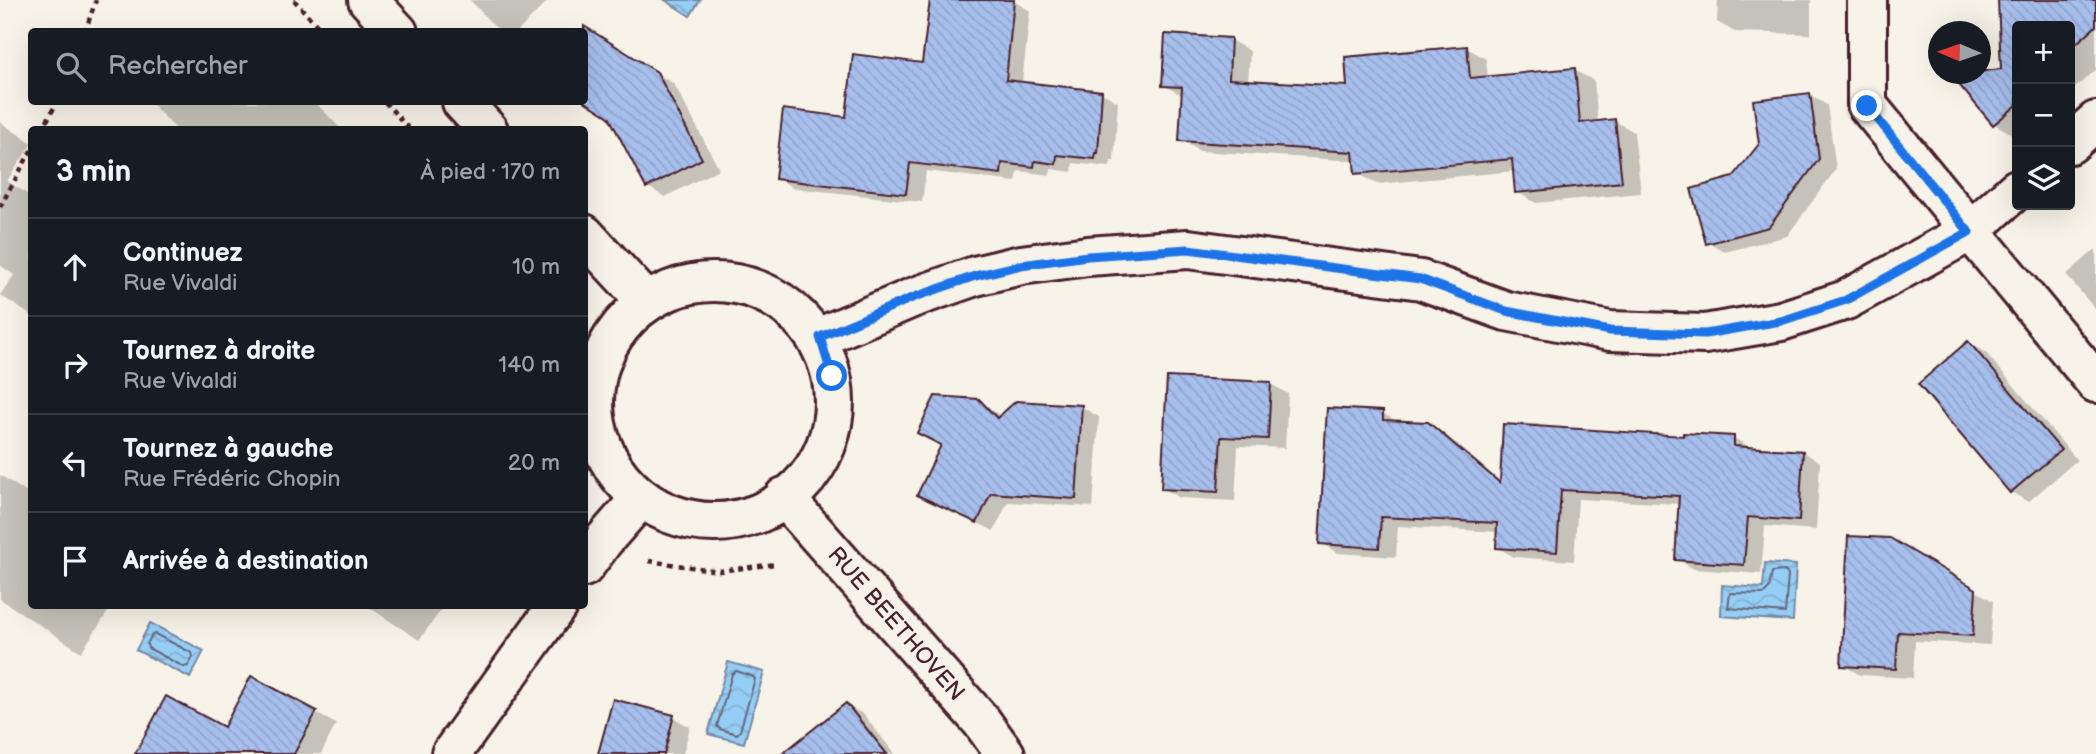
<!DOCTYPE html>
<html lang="fr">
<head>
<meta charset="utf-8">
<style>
  :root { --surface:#171b24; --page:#20242c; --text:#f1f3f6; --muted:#9ea1a6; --line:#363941 }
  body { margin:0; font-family:"Balsamiq Sans",sans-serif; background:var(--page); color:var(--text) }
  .controls { position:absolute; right:21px; top:21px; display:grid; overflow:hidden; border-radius:7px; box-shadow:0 7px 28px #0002 }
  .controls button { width:63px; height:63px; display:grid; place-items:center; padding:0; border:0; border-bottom:2px solid var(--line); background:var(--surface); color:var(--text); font:35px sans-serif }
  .compass { position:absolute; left:1928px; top:21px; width:63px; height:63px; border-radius:50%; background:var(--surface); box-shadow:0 7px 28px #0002; rotate:272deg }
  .stop { position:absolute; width:21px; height:21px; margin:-16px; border:5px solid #1a73e8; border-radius:50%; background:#fff }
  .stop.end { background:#1a73e8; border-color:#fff; box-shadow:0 2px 7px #0008 }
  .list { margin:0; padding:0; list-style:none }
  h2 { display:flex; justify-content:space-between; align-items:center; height:91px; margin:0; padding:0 28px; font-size:30px }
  h2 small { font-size:23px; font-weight:400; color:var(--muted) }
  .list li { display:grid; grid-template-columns:46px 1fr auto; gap:21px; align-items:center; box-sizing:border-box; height:98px; padding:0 28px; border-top:2px solid var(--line) }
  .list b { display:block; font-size:26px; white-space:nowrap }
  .list p { margin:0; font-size:23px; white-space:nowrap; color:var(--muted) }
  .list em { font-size:23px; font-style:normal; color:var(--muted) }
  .icon { flex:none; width:38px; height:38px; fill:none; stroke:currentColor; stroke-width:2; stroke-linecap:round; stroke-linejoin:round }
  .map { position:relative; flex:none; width:2096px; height:754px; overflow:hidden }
  .search { position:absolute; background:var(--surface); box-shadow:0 7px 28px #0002; left:28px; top:28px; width:560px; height:77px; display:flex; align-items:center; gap:18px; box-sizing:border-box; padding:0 24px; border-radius:7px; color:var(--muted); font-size:26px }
  .panel { position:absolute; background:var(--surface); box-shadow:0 7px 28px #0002; left:28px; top:126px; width:560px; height:483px; border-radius:7px }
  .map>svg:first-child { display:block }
</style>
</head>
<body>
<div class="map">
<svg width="2096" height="754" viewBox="0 0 2096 754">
  <defs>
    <pattern id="water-waves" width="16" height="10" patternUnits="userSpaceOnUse" patternTransform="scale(1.75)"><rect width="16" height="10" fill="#95cef5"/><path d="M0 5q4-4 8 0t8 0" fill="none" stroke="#82b0d2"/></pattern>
    <pattern id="building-back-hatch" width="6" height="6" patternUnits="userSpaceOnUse" patternTransform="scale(1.75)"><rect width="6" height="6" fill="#a7bfed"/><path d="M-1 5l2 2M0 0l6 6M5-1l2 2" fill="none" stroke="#91a4cb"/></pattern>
  </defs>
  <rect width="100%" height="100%" fill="#f7f3e8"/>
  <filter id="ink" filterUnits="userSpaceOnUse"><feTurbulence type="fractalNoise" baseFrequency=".0143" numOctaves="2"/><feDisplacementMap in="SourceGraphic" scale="14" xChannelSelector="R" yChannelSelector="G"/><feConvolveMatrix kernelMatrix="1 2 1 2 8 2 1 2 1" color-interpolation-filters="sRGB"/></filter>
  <g filter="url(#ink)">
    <g fill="url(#water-waves)" stroke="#7788a4" stroke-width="2">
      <path d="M665,0h35l-10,16z"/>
      <path d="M1765,563l31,2 -3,56 -72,-5 1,-31 41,3z"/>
      <path d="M150,623l54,28 -14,27 -54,-28z"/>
      <path d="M728,662l36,10 -20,71 -36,-9z"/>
    </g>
    <g fill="#0003">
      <path d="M470,0h79l-32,32h-13l-10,-6z"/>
      <path d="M931,0h72l11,1 16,10 -8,72 80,10 16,9 -4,59h-3l-1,6 -37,-4 -1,9 -21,-3 -1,6 -32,-4 -2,11 -90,-11 -4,31 -129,-14 -16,-10 70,-59 77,-54z"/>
      <path d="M1718,0h93v34l-76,-2 -18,-10z"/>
      <path d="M2010,0h86v70l-26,22v-66h-53v111l-22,-13 8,-53z"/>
      <path d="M1230,40l20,11 -2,31 101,6 118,-40 19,11 2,19 86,-8 20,11 4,42 17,-2 19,11 7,61 -105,10 -19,-11 -2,-21 -138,13 -20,-11 -1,-12 -156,-10 -19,-11 2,-44 -19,-11z"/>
      <path d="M607,42l67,42 45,85 -54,28 -17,-10z"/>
      <path d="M1810,95l17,10 9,64 -49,67 -62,16 -17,-10 26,-63z"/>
      <path d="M150,102h165l27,28h-165z"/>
      <path d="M0,122l32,21 -25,38 25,16v119l-32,-21 14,-20 -14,-10z"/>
      <path d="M2096,249v61l-30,-35z"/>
      <path d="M1969,343l17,10 91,107 -49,42 -17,-10z"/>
      <path d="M1271,384l17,10 -3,54 -47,-2 -3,55 -55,-3 -17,-10z"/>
      <path d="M979,401l22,15 15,-13 66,4 17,10 -6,90 -85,-5 -14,29 -75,-37z"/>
      <path d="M1382,413l17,9 29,2 18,11 55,47 4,-59 33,1 8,5 138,9h50l17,10 52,4 17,10 -4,68 -51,-4 -4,48 -67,-5 -17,-10 3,-55 -102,-5 -4,62 -60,-4 -17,-10 1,-15 -100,-6 -2,31 -58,-4 -17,-10z"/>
      <path d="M0,475l32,21v110h80l-31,46 -81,-53z"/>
      <path d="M1890,540l103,61 -3,44 -75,-4 -2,37 -53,-3 -17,-10z"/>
      <path d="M367,606h77l-25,34z"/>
      <path d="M251,678l85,46 -15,30h-184l88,-25z"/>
      <path d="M846,705l17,9 32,40h-93z"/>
      <path d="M673,717l17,10 -7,27h-83z"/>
    </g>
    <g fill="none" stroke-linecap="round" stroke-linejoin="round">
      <g stroke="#68657c" stroke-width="2">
        <path d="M1785,571l3,4 -3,38 -57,-5 2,-15 34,1 5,-5 3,-17z"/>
        <path d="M155,634l37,19 1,4 -5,9 -4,1 -36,-19 -1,-4 5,-9z"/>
        <path d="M736,671l16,5 3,3 -15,52 -3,3 -17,-5 -3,-3 15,-52z"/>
      </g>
    </g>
    <g fill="url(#building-back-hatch)" stroke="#4a1f2b" stroke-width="2">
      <path d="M930,0h84l-8,80 96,11 -4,62h-2l-1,6 -38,-4 -1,9 -21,-3 -1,6 -32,-4 -1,11 -91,-11 -4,31 -131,-15 8,-70 63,8 7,-63 69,9z"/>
      <path d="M1998,0h98v26l-26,23v-23h-53v79l-24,20 -42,-50 50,-6z"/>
      <path d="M584,26l73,46 45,87 -56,29 -37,-71 -25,-16z"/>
      <path d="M1165,34l66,4 -2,41 118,7 -2,-29 122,-11 3,32 105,-10 5,55 35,-4 7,63 -107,11 -3,-34 -157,15 -2,-22 -174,-11 3,-54 -20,-1z"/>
      <path d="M1810,93l9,66 -50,68 -63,17 -15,-55 42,-12 26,-33 -6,-44z"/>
      <path d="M1968,341l93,109 -51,43 -92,-109z"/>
      <path d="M1167,377l104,5 -3,57 -47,-2 -3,55 -57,-3z"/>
      <path d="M935,396l44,3 18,19 19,-17 66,4 -6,94 -85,-6 -14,30 -60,-28 24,-50 -24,-12z"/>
      <path d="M1327,408l56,3v9l45,2 72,61 3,-59 180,12v-3l51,3v10l69,5 -4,70 -51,-4 -4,48 -69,-5 4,-64 -118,-6 -4,62 -61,-4 1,-25 -116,-6 -2,31 -60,-4z"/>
      <path d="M1848,536l42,2 86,51 -3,47 -75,-4 -2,37 -55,-3z"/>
      <path d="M251,676l66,35 -23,43h-159l31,-58 58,31z"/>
      <path d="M613,699l61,16 -10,39h-66z"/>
      <path d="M846,703l41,51h-105z"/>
    </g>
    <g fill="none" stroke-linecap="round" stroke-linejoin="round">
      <g stroke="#4a1f2b" stroke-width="44">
        <g id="minor">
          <path d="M368,0l30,32"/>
          <path d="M1867,0v105l229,278"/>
          <path d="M462,102l26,28"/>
          <path d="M2070,144l26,-23"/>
          <path d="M584,234l62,67"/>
          <circle cx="714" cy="402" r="120"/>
          <path d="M820,337l92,-39 63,-22 46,-11 67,-9 100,-7 233,31 85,31 104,20 95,3 76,-13 65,-21 123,-68 48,-43"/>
          <path d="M784,497l198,225 23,32"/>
          <path d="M584,567l20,-27 36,-41"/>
          <path d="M451,754l106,-148"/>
        </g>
      </g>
      <g stroke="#4a1f2b" stroke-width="4.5" stroke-dasharray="5 5" stroke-linecap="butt">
        <path d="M294,0l29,32"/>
        <path d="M85,32l11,-32"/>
        <path d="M385,102l25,28"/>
        <path d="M42,130l15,-28"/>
        <path d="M0,207l32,-58"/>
        <path d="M649,561l70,10 57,-7"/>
      </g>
      <use href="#minor" stroke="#f7f3e8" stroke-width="38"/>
    </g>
  </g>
  <g fill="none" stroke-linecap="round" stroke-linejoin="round" filter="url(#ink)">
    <path stroke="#1a73e8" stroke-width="9" d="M832,376l-12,-39 92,-39 63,-22 46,-11 67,-9 100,-7 232,30 86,32 104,20 95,3 76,-13 65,-21 123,-68 -102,-126"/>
  </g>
  <g text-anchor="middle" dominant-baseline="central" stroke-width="5" stroke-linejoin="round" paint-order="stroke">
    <g font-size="23" fill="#4a1f2b" stroke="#f7f3e8">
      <text transform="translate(896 624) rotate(49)">RUE BEETHOVEN</text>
    </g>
  </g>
</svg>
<div class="controls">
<button>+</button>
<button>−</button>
<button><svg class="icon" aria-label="layers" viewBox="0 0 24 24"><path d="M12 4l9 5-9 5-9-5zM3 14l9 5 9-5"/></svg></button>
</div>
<svg class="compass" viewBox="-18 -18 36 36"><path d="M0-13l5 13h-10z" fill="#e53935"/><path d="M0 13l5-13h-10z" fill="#9ea1a6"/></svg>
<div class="stop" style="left:832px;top:376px"></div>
<div class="stop end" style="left:1867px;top:106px"></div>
<div class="search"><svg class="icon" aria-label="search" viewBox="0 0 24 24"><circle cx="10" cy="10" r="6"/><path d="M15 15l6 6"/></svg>Rechercher</div>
<section class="panel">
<h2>3 min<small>À pied · 170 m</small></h2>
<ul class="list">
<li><svg class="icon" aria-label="ahead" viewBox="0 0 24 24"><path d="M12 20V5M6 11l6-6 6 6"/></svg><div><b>Continuez</b><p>Rue Vivaldi</p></div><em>10 m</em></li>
<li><svg class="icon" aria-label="right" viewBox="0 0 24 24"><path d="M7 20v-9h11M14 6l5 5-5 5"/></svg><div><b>Tournez à droite</b><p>Rue Vivaldi</p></div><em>140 m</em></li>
<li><svg class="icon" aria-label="left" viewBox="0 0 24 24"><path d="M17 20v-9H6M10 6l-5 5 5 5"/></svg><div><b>Tournez à gauche</b><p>Rue Frédéric Chopin</p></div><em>20 m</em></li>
<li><svg class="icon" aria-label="arrive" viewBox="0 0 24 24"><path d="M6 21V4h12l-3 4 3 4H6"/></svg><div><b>Arrivée à destination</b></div></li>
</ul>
</section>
</div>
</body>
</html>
